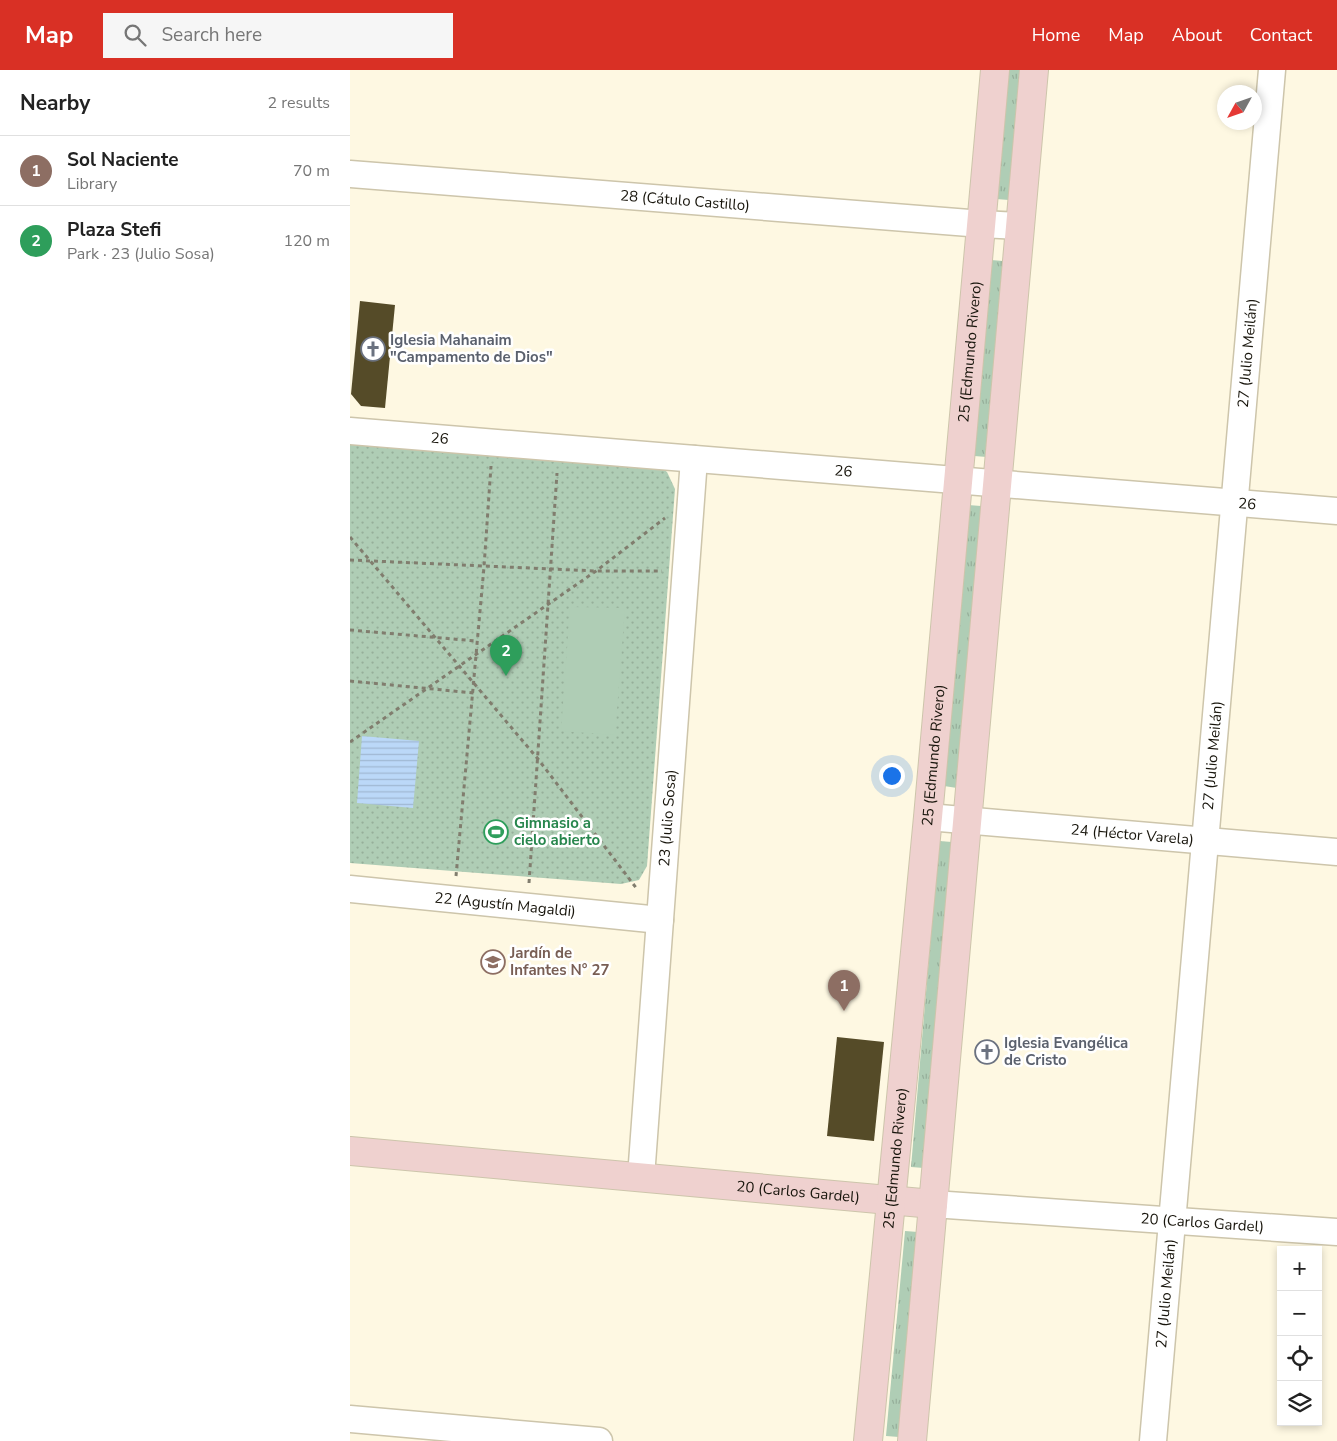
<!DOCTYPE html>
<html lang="en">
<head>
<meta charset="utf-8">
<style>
  :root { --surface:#fff; --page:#f6f6f6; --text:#222; --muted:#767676; --line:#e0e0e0; --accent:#d93025 }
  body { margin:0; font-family:"Nunito Sans",sans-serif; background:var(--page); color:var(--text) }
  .controls { position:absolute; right:15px; bottom:15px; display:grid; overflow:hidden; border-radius:0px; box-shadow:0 2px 8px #0003 }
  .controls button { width:45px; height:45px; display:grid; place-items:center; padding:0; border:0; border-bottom:1px solid var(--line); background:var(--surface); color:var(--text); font:25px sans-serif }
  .compass { position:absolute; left:867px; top:15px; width:45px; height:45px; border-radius:50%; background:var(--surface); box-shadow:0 2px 8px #0003; rotate:230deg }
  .you { position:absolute; left:541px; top:705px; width:18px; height:18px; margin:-12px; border:4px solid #fff; border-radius:50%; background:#1a73e8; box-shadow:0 0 0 8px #1a73e833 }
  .badge { display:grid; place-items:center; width:32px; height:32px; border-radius:50%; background:var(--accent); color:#fff; font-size:16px; font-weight:700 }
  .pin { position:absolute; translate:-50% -41px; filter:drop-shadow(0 1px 2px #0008) }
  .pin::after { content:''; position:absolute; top:26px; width:18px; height:15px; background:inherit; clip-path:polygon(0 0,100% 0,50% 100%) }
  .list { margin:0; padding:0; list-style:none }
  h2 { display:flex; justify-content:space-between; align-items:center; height:65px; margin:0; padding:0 20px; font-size:21px }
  h2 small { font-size:16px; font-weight:400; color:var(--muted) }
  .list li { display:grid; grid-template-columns:32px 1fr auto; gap:15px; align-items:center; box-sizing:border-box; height:70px; padding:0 20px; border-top:1px solid var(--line) }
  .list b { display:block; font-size:19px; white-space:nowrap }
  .list p { margin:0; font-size:16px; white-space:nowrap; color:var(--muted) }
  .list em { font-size:16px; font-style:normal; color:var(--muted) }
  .icon { flex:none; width:28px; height:28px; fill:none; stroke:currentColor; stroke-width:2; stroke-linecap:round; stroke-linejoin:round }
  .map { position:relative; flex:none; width:987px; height:1371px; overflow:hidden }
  header { display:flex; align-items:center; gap:30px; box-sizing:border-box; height:70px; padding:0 25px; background:var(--accent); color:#fff }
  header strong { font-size:24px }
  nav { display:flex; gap:28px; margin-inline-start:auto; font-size:18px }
  .search { width:350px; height:45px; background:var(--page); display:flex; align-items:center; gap:12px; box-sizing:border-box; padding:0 18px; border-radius:0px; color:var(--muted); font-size:19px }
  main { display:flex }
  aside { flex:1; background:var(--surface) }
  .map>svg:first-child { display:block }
</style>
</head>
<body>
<header>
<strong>Map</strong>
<div class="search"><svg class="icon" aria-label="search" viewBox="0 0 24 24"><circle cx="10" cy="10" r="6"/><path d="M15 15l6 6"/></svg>Search here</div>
<nav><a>Home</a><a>Map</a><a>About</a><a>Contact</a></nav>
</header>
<main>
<aside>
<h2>Nearby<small>2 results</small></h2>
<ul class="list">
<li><span class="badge" style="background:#8d6e63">1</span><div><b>Sol Naciente</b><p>Library</p></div><em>70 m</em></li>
<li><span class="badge" style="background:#2e9e5b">2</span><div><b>Plaza Stefi</b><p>Park · 23 (Julio Sosa)</p></div><em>120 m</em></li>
</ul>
</aside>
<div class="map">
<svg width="987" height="1371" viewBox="0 0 987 1371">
  <defs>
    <pattern id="grass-tufts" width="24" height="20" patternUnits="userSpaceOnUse" patternTransform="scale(1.25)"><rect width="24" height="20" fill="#afcdb5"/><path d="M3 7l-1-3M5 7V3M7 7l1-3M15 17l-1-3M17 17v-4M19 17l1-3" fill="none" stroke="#96af9a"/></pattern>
    <pattern id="park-dots" width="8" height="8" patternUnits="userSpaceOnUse" patternTransform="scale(1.25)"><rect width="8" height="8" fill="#afcdb5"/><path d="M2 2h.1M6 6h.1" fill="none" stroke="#96af9a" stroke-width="1.8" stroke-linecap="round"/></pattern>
    <pattern id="water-rules" width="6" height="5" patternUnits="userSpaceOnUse" patternTransform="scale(1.25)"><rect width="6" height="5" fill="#bbd8f8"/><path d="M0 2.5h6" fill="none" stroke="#a0b8d3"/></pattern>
  </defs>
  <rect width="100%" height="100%" fill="#fef8e2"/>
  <g fill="url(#grass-tufts)">
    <path d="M657,0h13l-11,130 -13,-1z"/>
    <path d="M641,190l12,1 -16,196 -13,-1z"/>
    <path d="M618,435l13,1 -24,282 -13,-2z"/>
    <path d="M589,771l13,1 -28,326 -13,-1z"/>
    <path d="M555,1161l13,1 -19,205 -13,-1z"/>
  </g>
  <path fill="url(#park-dots)" d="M0,374l302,17 15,11 8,17 -28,377 -8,14 -18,4 -271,-21z"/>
  <path fill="#afcdb5" d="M220,537l55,1 -10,127 -54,-4z"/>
  <path fill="url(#water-rules)" d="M12,666l57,5 -6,67 -56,-5z"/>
  <g fill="#554b28">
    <path d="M10,231l35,4 -10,103 -24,-2 -10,-12z"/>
    <path d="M487,967l47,5 -10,99 -47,-5z"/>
  </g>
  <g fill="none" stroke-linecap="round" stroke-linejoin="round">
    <g stroke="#cdc5ab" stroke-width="29">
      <g id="street">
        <path id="s1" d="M0,104l632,50 38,2"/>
        <path id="s2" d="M0,361l987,80"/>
        <path id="s3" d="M578,747l409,35"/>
        <path id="s4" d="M0,819l310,31"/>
        <path id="s5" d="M291,1107l53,-718"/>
        <path id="s6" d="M583,1134l404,28"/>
        <path d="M0,1349l249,22"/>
        <path id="s7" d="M803,1371l119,-1371"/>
      </g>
    </g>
    <g stroke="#cdc5ab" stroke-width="30">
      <g id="secondary">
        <path id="s8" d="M0,1081l583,53"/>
        <path id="s9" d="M518,1371l60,-624 67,-747"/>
        <path d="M562,1371l122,-1371"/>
      </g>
    </g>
    <g stroke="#817d6e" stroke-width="3" stroke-dasharray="4 4" stroke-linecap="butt">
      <path d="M0,467l188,222 99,130"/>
      <path d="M0,490l246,11h66"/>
      <path d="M0,560l126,11"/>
      <path d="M0,611l124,12"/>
      <path d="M0,672l246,-171 69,-53"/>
      <path d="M106,806l28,-309 7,-101"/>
      <path d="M179,813l28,-410"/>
    </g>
    <use href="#street" stroke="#fff" stroke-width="26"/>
    <use href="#secondary" stroke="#efd1cf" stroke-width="28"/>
  </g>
  <defs>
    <g id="church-ring" transform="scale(1.25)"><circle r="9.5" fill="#fff" stroke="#6b7280" stroke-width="1.5"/><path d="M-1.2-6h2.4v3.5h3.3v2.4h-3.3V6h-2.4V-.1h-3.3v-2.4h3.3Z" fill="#6b7280"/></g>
    <g id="stadium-ring" transform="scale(1.25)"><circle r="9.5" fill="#fff" stroke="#2e9e5b" stroke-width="1.5"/><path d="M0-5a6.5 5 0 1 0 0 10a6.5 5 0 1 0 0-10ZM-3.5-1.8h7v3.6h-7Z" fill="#2e9e5b"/></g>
    <g id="school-ring" transform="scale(1.25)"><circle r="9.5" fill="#fff" stroke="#8d6e63" stroke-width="1.5"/><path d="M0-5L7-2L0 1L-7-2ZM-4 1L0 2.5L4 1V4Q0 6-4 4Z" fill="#8d6e63"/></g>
  </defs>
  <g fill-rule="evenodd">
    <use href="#church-ring" x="23" y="279"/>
    <use href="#stadium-ring" x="146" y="762"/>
    <use href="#school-ring" x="143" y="892"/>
    <use href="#church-ring" x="637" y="982"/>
  </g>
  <g text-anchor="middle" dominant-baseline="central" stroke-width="5" stroke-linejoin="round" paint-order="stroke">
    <g font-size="15" fill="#18150c" stroke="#fff">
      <text stroke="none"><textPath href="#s1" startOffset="336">28 (Cátulo Castillo)</textPath></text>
      <text stroke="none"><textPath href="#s9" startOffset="1094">25 (Edmundo Rivero)</textPath></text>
      <text stroke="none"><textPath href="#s7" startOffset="1092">27 (Julio Meilán)</textPath></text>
      <text stroke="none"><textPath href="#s2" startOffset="90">26</textPath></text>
      <text stroke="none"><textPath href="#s2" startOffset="495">26</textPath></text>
      <text stroke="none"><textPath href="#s2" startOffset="900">26</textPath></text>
      <text stroke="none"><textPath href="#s9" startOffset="689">25 (Edmundo Rivero)</textPath></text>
      <text stroke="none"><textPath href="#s7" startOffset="688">27 (Julio Meilán)</textPath></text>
      <text stroke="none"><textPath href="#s5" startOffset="360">23 (Julio Sosa)</textPath></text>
      <text stroke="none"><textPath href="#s3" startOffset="205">24 (Héctor Varela)</textPath></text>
      <text stroke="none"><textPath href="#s4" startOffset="156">22 (Agustín Magaldi)</textPath></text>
      <text stroke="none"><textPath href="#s9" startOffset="284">25 (Edmundo Rivero)</textPath></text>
      <text stroke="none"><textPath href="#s8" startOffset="450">20 (Carlos Gardel)</textPath></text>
      <text stroke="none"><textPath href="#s6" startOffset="270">20 (Carlos Gardel)</textPath></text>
      <text stroke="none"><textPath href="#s7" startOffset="148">27 (Julio Meilán)</textPath></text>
    </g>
    <g font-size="15" font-weight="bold" fill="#5b616d" stroke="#fff" text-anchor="start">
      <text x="40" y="270">Iglesia Mahanaim<tspan x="40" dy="17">"Campamento de Dios"</tspan></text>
      <text x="654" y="973">Iglesia Evangélica<tspan x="654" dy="17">de Cristo</tspan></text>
    </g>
    <g font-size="15" font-weight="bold" fill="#27864d" stroke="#fff" text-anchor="start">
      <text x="164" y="753">Gimnasio a<tspan x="164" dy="17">cielo abierto</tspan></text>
    </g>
    <g font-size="15" font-weight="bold" fill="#785e54" stroke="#fff" text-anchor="start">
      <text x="160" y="883">Jardín de<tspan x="160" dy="17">Infantes N° 27</tspan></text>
    </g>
  </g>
</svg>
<div class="controls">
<button>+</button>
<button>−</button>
<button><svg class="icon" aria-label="locate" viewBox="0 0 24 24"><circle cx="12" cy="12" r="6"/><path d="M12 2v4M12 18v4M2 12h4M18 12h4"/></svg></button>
<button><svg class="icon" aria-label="layers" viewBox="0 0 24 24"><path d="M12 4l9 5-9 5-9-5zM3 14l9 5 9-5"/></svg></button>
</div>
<svg class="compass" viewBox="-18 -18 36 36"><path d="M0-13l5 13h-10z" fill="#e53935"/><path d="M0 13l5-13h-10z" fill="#767676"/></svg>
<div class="you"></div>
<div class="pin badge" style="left:494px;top:941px;background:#8d6e63">1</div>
<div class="pin badge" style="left:156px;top:606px;background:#2e9e5b">2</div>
</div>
</main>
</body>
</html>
